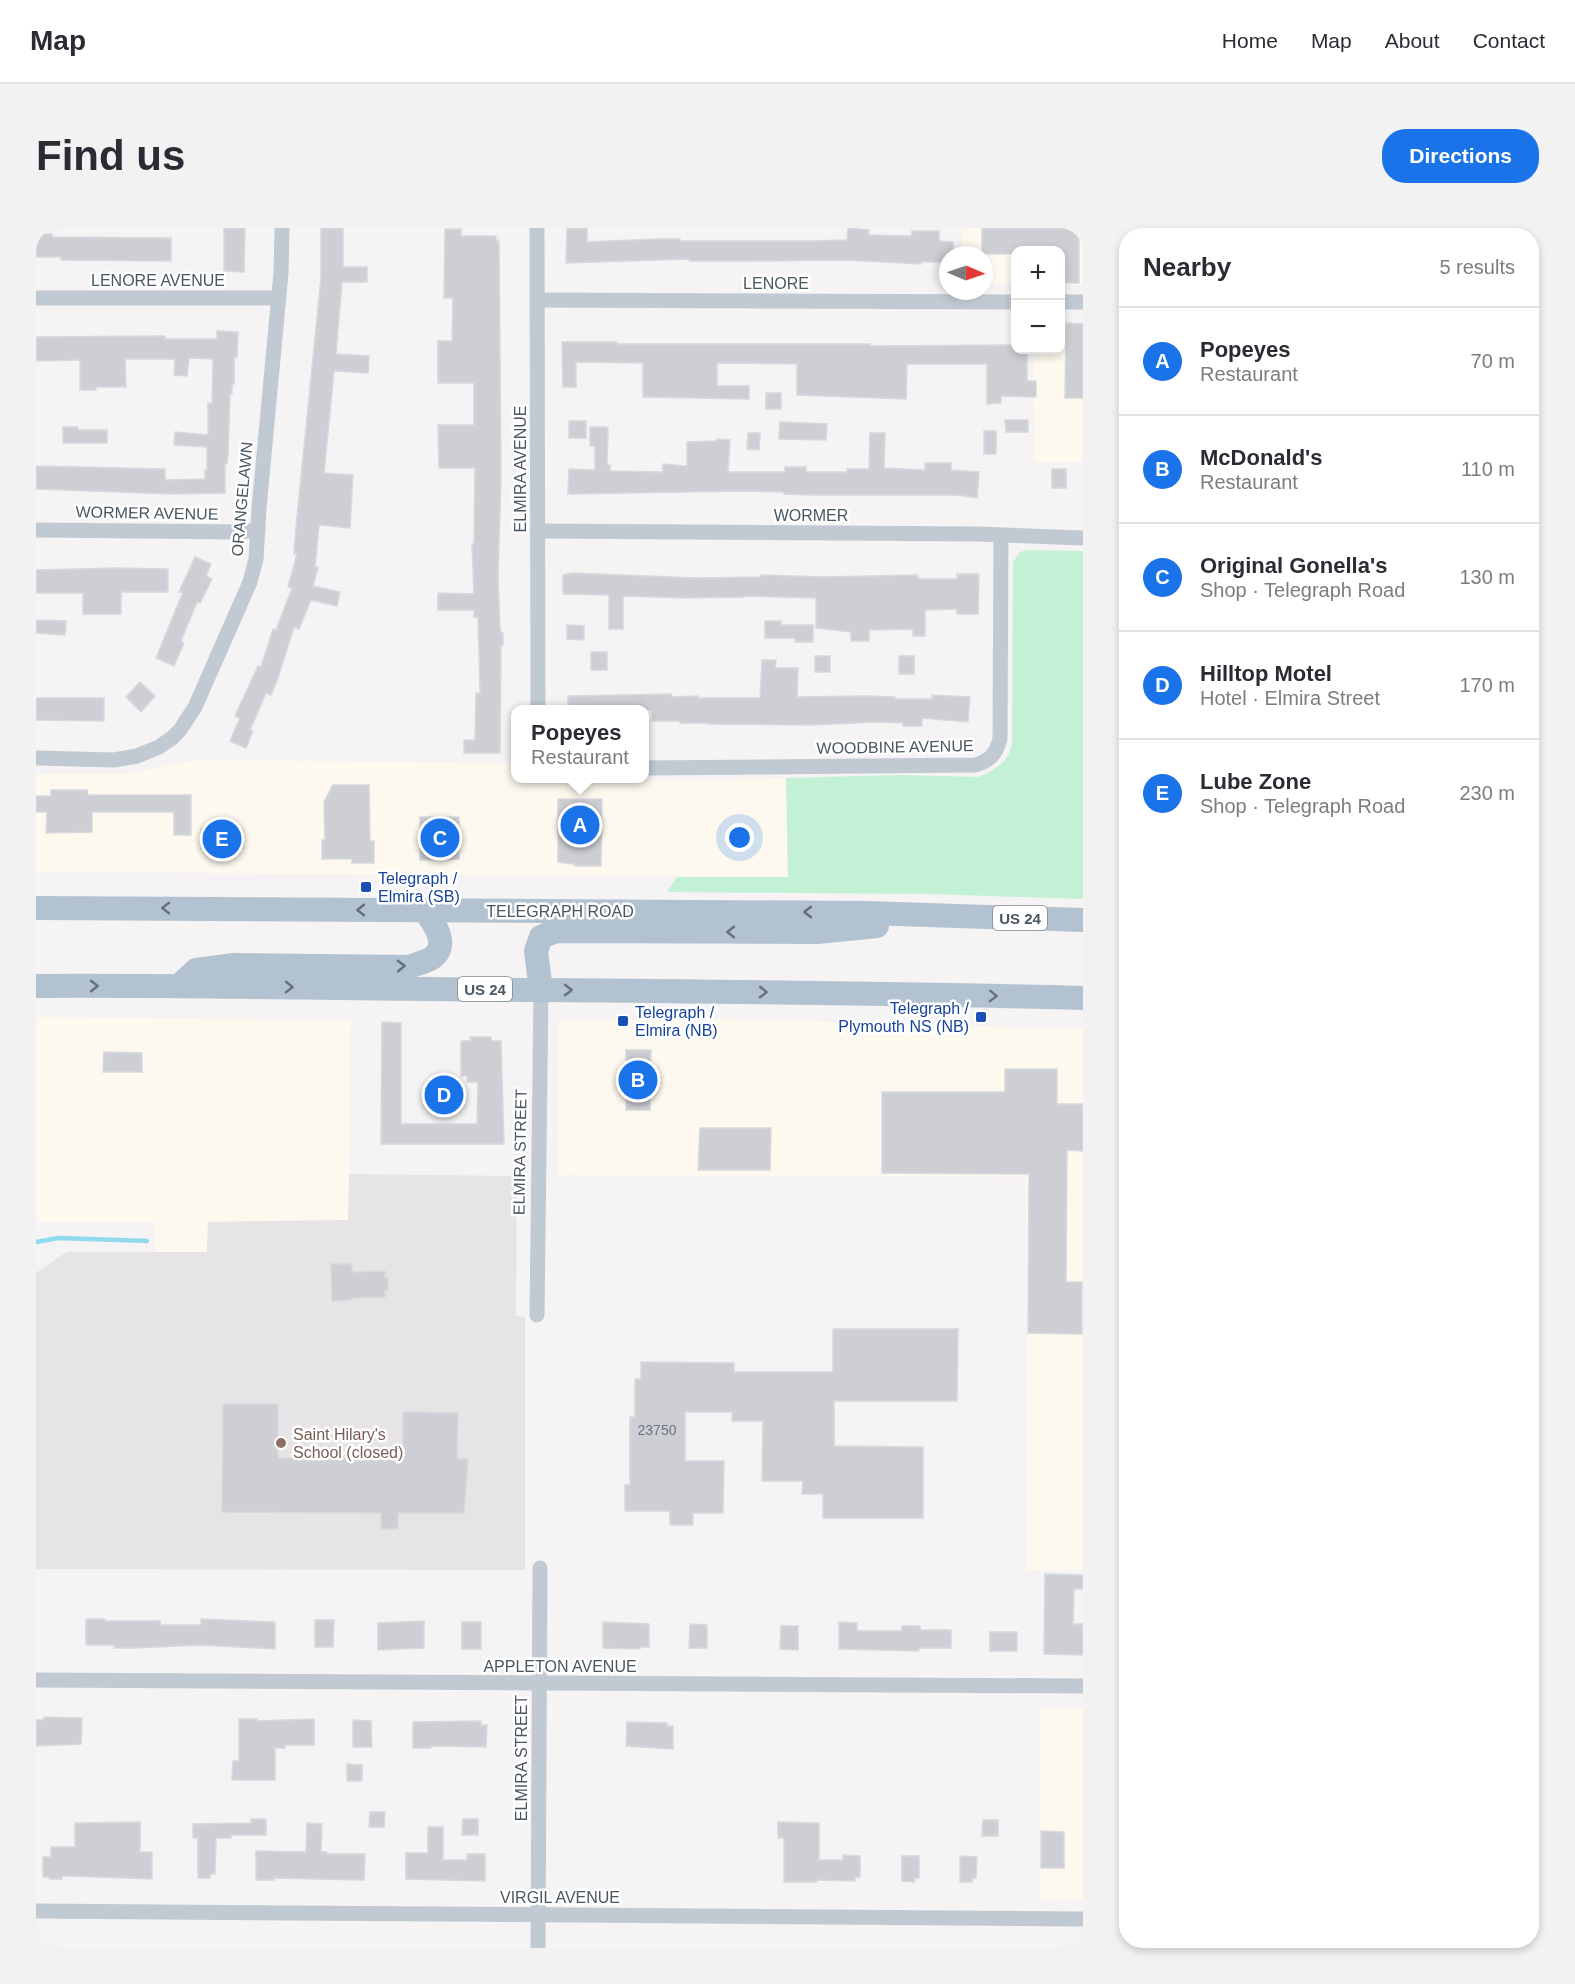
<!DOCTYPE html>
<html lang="en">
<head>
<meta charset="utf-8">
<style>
  :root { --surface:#fff; --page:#f2f2f3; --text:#2b2b33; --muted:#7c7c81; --line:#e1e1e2; --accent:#1a73e8 }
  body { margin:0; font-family:Helvetica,sans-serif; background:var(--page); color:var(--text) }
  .controls { position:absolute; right:18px; top:18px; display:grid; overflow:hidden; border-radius:12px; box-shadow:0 3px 9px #0003 }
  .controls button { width:54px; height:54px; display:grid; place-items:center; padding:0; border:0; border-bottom:2px solid var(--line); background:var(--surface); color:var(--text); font:30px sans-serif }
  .compass { position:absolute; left:903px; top:18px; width:54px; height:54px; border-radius:50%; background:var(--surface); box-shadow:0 3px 9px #0003; rotate:92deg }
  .you { position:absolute; left:704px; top:610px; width:21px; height:21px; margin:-15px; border:4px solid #fff; border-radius:50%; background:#1a73e8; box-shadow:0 0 0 9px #1a73e833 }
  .badge { display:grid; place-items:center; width:39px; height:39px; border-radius:50%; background:var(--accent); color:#fff; font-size:20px; font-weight:700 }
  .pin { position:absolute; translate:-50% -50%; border:3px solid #fff; box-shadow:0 2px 6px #0006 }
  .popup { position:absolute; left:475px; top:477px; width:138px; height:78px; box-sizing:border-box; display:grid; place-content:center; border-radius:12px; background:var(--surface); filter:drop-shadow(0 2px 4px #0005); font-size:20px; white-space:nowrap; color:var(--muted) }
  .popup b { font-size:22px; color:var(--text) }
  .popup::after { content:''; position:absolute; left:50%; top:100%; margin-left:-12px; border:12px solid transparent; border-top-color:var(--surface) }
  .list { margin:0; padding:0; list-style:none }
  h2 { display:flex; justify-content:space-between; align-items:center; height:78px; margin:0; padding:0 24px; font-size:26px }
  h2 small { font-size:20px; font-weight:400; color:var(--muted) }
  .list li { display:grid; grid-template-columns:39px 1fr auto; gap:18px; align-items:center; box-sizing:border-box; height:108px; padding:0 24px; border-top:2px solid var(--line) }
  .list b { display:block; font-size:22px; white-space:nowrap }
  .list p { margin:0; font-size:20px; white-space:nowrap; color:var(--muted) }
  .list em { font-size:20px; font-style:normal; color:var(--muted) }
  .map { position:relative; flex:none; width:1047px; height:1720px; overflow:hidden; border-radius:24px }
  header { display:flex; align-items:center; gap:36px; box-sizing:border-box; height:84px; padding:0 30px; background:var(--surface); border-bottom:2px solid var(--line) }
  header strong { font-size:28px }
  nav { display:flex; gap:33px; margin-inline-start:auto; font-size:21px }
  .intro { display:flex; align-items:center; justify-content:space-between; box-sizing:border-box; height:144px; padding:0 36px }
  h1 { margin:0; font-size:42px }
  .button { padding:15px 27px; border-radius:24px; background:var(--accent); color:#fff; font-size:21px; font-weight:700 }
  main { display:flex; gap:36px; padding:0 36px }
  aside { flex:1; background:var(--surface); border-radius:24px; box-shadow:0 3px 9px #0003 }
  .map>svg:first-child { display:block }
</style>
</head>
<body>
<header>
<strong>Map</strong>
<nav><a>Home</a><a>Map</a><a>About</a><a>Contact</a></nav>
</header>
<div class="intro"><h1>Find us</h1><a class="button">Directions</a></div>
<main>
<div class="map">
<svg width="1047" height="1720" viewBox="0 0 1047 1720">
  <rect width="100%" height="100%" fill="#f5f3f3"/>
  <g fill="#fdf9ef">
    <path d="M926,0h121v57h-22l-1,-35h-44l-1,34h-31v-29h-22z"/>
    <path d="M1025,95h22v139h-48l-2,-112h27z"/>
    <path d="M162,532l316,3 1,1 1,14 27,1 8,4 235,-5 2,99 -752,-5v-98h89z"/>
    <path d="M0,789l314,3 -1,200 -141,2 -1,30h-52v-30h-119z"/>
    <path d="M656,790l391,11v542l-56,-1v-393l-469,-2 1,-156 133,1z"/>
    <rect x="1004" y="1481" width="43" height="190"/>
  </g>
  <path fill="#e6e4e5" d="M313,946l168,2 -1,140 9,1v253l-489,-1v-296l31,-21h140l1,-30 140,-2z"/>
  <path fill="#c3f1d5" d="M992,322l55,1v348l-154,-5 -262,-2 10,-15h111l-2,-99 114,-3 78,2c18,-7 31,-15 34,-34l1,-181 7,-10z"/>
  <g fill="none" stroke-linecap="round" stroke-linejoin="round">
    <path stroke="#90daee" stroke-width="4.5" d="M0,1014l22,-4 89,3"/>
  </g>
  <g fill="#cdcfd5" stroke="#d7d9de" stroke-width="1.5">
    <path d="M188,0h21l-1,44 -20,-1z"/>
    <path d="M285,0h22v39h24v15h-25l-6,72 33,2 -1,17 -34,-2 -10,102 29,2 -3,53 -31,-3 -4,42 3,1 -5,18 27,6 -3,14 -26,-6 -12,29 -5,-2 -16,51 -7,17 -5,-2 -16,37 3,1 -7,17 -16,-7 10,-23 -5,-2 23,-50 3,1 12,-38 3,1 16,-42 -4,-1 9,-33h-3l2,-27 25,-249z"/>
    <path d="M531,0h20v14l69,-3h24v2h134l33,-1 1,-12 21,2 -1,5 44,1v-5h27v10l14,1v13h-5v7h-27v2l-75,-4 -96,1h-61v-2l-123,4z"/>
    <path d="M946,0h97v55h-19v-33h-44v4h-34z"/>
    <path d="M409,1h16v7h35v5l3,-1 2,237 -3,100 2,51 1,5h2v12h-2l-1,108h-36v-13h11l1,-47h4l-2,-76h-4v-7h-36v-17l36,1 -2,-50h2l1,-76h-36l-1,-43h36v-42h-36v-42h14l1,-43h-9z"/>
    <path d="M0,6h16v3l119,1v23l-110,-1v-3h-25z"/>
    <path d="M1030,95l17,1v74h-18z"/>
    <path d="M181,103l21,1 -1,25h-3v27h-2v10h-2l-2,60 -1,10h-2v29l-52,1 -137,-5v-23l129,3v11l40,-1v-9h2v-23l-33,-2 1,-13 33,3v-32l4,1 1,-45 -24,-1 -2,18 -13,-1 1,-16h-50l1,28h-30v3h-16v-30l-44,1v-24l129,-1v3h52z"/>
    <path d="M526,114h55v2h253v2l146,-1v5h11v31h9v16l-35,-1v7l-14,1v-40h-80l-1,35 -109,-4v-31l-80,-1v23h32v13l-106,-2v-34l-67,-1v25h-13z"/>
    <rect x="730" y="165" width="15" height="16"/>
    <path d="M969,192h23v12h-22z"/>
    <rect x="533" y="193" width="17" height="17"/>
    <path d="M744,194l47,2 -1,16 -47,-1z"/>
    <path d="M27,199h15v3h29v13h-44z"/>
    <path d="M554,199h18l-1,38h3v6l53,1v-8l24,2v-24l30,-1v-2l13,1 -2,32h57v-5h21v5h41v-3h22l1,-36h15l-1,35 41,2v-7h26v7l28,2 -2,26 -20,-3h-143l-30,-1v-2l-40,-1 -176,3 1,-25 26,1v-24h-5z"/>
    <rect x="948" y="203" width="12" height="23"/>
    <path d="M712,205h12l-1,17 -12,-1z"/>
    <rect x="1016" y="241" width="14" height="19"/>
    <path d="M159,329l16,7 -5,12 6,3 -12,24 -3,-1 -16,39 3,2 -10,23 -18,-8 27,-66h-4z"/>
    <path d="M79,340l53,1v23h-47v22h-38v-21h-47v-23z"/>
    <path d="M536,345l125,5 64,-1v-2l62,2 95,-2v4h39v-5h22l-1,40h-21v-5l-32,1v26h-12v-7l-44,1v11h-18v-9l-35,-4v-30l-72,-2v1l-59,1 -62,-2v33h-14v-34l-46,-1v-19z"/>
    <path d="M0,392l30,1 -1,14 -29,-2z"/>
    <path d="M729,393h16v4h32v17h-18v-4h-30z"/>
    <path d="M531,397l17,1v14l-17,-1z"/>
    <rect x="555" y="424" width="16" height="18"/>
    <rect x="779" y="428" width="15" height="16"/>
    <rect x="863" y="428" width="15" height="18"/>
    <path d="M726,432h14l-1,8h23l-1,29 69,-1 29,1v2h37v-4l38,2 -2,25 -46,-4v8h-19v-3l-27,-1 -65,3 -103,-1v-1h-28v-2h-28v-11h-84v-14l103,-2v3l27,-1v2h62z"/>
    <path d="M104,454l15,14 -14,16 -15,-15z"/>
    <path d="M0,470h68v23l-68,-1z"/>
    <path d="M297,557h36l1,56h4v22h-22v-4h-30v-19h3l-1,-38z"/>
    <path d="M15,562h36l1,5h103v40h-17v-23h-82v20l-46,1 1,-21h-11v-16h15z"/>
    <path d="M522,571h44l-1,67h-26l-1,-2 -16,-2z"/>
    <path d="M384,589h39v42l-39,1z"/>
    <rect x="165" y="601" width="42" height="20"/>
    <path d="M346,794l19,1v101h76l1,-42h-11v-6h-6v-35h10l-1,-4h21v4h10l3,103h-123z"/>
    <path d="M590,822h25l-1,60h-24z"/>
    <path d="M68,824l38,1v19h-39z"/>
    <path d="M969,841h52v35h26v47l-16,-1 -1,132h16v52l-54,-1 1,-159 -147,-1v-81h123z"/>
    <path d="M664,900h71l-1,42h-72z"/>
    <path d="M295,1036h21v8l33,-1v7h3v12h-3v7l-34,1v2l-19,1z"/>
    <path d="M797,1101h125l-1,72h-123v45l89,1v71h-100v-24h-21l1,-13h-41l1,-60h-31v-9h-47v49h39l-1,52h-30v12h-23v-14h-45v-26h5v-68h5v-38h6v-17l93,1v9h99z"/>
    <path d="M187,1176h55v54h125v-46l55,1 -1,46h11l-4,54h-66v16h-17v-16l-159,-1z"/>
    <path d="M1009,1346l38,1v14h-9l-1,35h10v31l-39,-1z"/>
    <path d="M50,1391h19v2h55v4h41v-6l74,3v27l-74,-4 -67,3h-20v-3h-28z"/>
    <path d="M279,1392h19l-1,27h-18z"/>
    <path d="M388,1393v27l-46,2v-27z"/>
    <rect x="426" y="1394" width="19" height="27"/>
    <path d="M567,1394l46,2v23h-9v2l-37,-1z"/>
    <path d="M803,1394l18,1v8h45v-5h18v4h31v18h-32v3l-80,-2z"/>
    <path d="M654,1396l17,1v23h-18z"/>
    <path d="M745,1398h17v24l-18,-1z"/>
    <rect x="954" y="1404" width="27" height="19"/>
    <path d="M8,1489l38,1 -1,26 -45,2v-26h8z"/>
    <path d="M203,1491h18v2l57,-2v26h-29v3h-10v32h-43l1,-19h6z"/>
    <path d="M317,1492l18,1 1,26h-19z"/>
    <path d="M445,1493v4h6l-1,22 -55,-1v2h-18v-26z"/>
    <path d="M591,1494l40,1v3h6v23l-47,-3z"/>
    <path d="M311,1536l15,1v16h-15z"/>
    <path d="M334,1584h15l-1,15h-15z"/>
    <path d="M215,1591h15v16h-35v3h-15l-1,36h-4l-1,4h-12v-40h-5v-14l58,-1z"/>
    <path d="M427,1591h15v16h-16z"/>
    <path d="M947,1592h15v16h-16z"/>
    <path d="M104,1594v30h12v27l-82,-3h-8v3h-12v-2h-7v-20h8v-10h24v-24z"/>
    <path d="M742,1594l41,1v37h24v-5l17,1v21h-5v4l-38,-1v2h-33v-44h-6z"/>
    <path d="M271,1595l15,1 -1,28h6v2h38l-1,26 -90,-2v2h-18v-29l50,1z"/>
    <path d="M392,1599h15v33h24v-6h18v27l-79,-2v-26h22z"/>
    <path d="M1005,1603l23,1v36h-23z"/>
    <path d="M866,1628h17v22h-5l1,4 -13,-1z"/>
    <path d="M924,1628l17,1 -1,21h-4v4h-12z"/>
  </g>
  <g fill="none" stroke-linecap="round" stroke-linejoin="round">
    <g stroke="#c1cad2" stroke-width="15">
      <path d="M501,0l1,482"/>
      <path d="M0,70h243"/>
      <path d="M501,72l479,2"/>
      <path d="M1024,74h23"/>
      <path d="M0,302l204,2 18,-2"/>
      <path d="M502,303l438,3 107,4"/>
      <path d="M0,530l78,2 23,-4 22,-9 13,-9 8,-8 15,-23 55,-125 6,-23 3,-51 22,-235 1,-45"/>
      <path d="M608,540l331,-3c15,-4 21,-11 25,-26l1,-203"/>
      <path d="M501,1087l4,-325"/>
      <path d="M0,1452l1047,6"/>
      <path d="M0,1683l1047,8"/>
      <path d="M502,1720l2,-380"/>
    </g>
    <g stroke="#b3c2d1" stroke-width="24">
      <path d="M0,680l831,5 216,7"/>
      <path d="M146,755l14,-13 38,-5 175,2c7,-3 17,-5 23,-9 18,-13 2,-35 -7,-47"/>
      <path d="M0,758c132,-1 263,2 395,3 217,2 435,3 652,9"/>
      <path d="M505,762l-5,-39 5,-14 15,-6 261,1 60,-6"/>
    </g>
  </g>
  <defs><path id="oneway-chevron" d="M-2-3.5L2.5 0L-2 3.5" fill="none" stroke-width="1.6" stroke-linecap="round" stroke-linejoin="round" transform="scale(1.5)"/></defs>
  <g stroke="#64717d">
    <use href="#oneway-chevron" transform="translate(130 680) rotate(-180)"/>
    <use href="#oneway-chevron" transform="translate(325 682) rotate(180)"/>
    <use href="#oneway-chevron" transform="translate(772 684) rotate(-180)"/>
    <use href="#oneway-chevron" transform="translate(695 704) rotate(-180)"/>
    <use href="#oneway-chevron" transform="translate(365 738) rotate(-1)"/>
    <use href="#oneway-chevron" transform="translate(58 758)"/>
    <use href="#oneway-chevron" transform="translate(253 759) rotate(1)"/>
    <use href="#oneway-chevron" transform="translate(532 762)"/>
    <use href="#oneway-chevron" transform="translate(727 764) rotate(1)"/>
    <use href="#oneway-chevron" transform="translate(957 768) rotate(2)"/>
  </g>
  <g fill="#1a4fb4" stroke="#fff" stroke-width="2">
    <rect x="324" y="653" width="12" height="12" rx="3"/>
    <rect x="939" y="783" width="12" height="12" rx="3"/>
    <rect x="581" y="787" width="12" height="12" rx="3"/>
  </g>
  <circle fill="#8d6e63" stroke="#fff" stroke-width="2" cx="245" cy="1215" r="6"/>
  <g text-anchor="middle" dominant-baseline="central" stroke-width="5" stroke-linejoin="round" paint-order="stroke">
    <g font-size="14" fill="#6b747e">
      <text x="621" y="1202">23750</text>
    </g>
    <g fill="#fff" stroke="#808990" stroke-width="1.5">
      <rect x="957" y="678" width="54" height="24" rx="4.5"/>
      <rect x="422" y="749" width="54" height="24" rx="4.5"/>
    </g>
    <g font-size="15" font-weight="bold" fill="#4a5661">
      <text x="984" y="690">US 24</text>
      <text x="449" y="761">US 24</text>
    </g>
    <g font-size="16" fill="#4a5661" stroke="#fff">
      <text x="122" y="52">LENORE AVENUE</text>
      <text x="740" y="55">LENORE</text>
      <text transform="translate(484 241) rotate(-90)">ELMIRA AVENUE</text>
      <text transform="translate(206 271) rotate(-85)">ORANGELAWN</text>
      <text transform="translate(111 285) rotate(1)">WORMER AVENUE</text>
      <text x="775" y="287">WORMER</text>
      <text transform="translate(859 519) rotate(-1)">WOODBINE AVENUE</text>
      <text x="524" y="683">TELEGRAPH ROAD</text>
      <text transform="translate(484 924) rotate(-89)">ELMIRA STREET</text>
      <text x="524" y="1438">APPLETON AVENUE</text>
      <text transform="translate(485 1530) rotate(-90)">ELMIRA STREET</text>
      <text x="524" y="1669">VIRGIL AVENUE</text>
    </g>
    <g font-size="16" fill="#164399" stroke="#fff" text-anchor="start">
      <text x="342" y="650">Telegraph /<tspan x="342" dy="18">Elmira (SB)</tspan></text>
      <text x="933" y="780" text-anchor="end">Telegraph /<tspan x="933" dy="18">Plymouth NS (NB)</tspan></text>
      <text x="599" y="784">Telegraph /<tspan x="599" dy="18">Elmira (NB)</tspan></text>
    </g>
    <g font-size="16" fill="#785e54" stroke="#fff" text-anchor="start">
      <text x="257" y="1206">Saint Hilary's<tspan x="257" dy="18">School (closed)</tspan></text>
    </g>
  </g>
</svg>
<div class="controls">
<button>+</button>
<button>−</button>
</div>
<svg class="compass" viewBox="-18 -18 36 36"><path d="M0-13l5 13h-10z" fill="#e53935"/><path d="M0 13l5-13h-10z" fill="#7c7c81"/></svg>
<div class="you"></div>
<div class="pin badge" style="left:544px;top:597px">A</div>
<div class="popup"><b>Popeyes</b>Restaurant</div>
<div class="pin badge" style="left:602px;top:852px">B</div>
<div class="pin badge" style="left:404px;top:610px">C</div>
<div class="pin badge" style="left:408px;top:867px">D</div>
<div class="pin badge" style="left:186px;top:611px">E</div>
</div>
<aside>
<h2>Nearby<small>5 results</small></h2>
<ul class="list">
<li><span class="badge">A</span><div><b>Popeyes</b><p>Restaurant</p></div><em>70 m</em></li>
<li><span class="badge">B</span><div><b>McDonald's</b><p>Restaurant</p></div><em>110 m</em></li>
<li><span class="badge">C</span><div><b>Original Gonella's</b><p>Shop · Telegraph Road</p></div><em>130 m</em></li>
<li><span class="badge">D</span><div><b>Hilltop Motel</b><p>Hotel · Elmira Street</p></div><em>170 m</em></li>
<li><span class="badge">E</span><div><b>Lube Zone</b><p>Shop · Telegraph Road</p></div><em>230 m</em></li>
</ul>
</aside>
</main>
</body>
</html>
